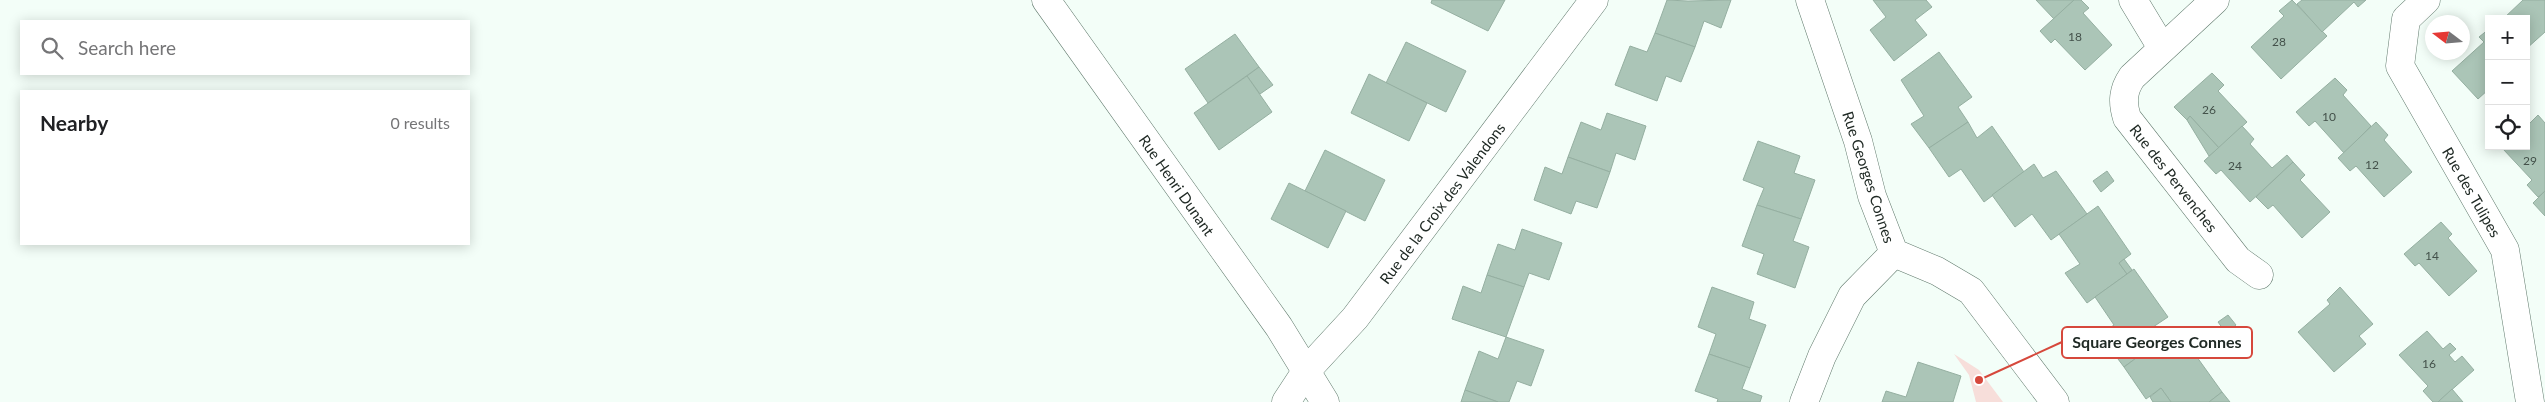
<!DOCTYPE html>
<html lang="en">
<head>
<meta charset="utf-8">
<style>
  :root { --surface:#fff; --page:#f2f2f2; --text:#202124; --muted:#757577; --line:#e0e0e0 }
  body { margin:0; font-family:Lato,sans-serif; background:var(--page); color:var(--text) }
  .controls { position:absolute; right:15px; top:15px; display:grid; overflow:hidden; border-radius:0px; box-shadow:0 2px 12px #0003 }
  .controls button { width:45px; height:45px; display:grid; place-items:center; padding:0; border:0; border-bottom:1px solid var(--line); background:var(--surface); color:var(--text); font:25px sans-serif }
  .compass { position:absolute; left:2425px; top:15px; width:45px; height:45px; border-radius:50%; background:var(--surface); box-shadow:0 2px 12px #0003; rotate:286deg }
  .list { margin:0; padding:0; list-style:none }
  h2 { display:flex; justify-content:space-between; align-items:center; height:65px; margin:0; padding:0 20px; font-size:21px }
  h2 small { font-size:16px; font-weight:400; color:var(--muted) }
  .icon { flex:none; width:28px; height:28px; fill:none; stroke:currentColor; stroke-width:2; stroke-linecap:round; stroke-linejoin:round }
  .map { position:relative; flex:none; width:2545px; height:402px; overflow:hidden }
  .search { position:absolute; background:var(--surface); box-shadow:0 2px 12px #0003; left:20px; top:20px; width:450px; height:55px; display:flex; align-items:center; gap:12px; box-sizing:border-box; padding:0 18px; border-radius:0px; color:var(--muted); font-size:19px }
  .panel { position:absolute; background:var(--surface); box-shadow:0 2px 12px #0003; left:20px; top:90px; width:450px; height:155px; border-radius:0px }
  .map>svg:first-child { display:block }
</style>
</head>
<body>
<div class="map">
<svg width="2545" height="402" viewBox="0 0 2545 402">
  <rect width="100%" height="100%" fill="#f3fef8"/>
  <path fill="#f7deda" d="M1954,354l25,16 24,32h-27l-7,-27z"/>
  <g fill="#abc5b7" stroke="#95afa1">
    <path d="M1432,0h73l-17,31 -57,-28z"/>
    <path d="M1667,0l21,1 43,-1 -10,28 -17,-7 -9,26 -40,-14z"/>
    <path d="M1873,0h53l6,7 -17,13 12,15 -33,26 -24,-31 16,-13z"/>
    <path d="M2036,0h38l-20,19z"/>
    <path d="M2074,0h7l8,8 -6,5 29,32 -27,25 -30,-31 -4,4 -11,-12z"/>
    <path d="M2292,0l35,36 -46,43 -30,-32 33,-31 -5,-5z"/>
    <path d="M2302,0h64l-8,7 -4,-5 -32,30 -25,-28z"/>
    <path d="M2523,0h22v32l-19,17v-30h-23z"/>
    <path d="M2489,29v60l-11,10 -26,-28 32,-29 -5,-5z"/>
    <path d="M1655,33l40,14 -14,35 -15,-6 -9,25 -42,-16 15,-39 17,6z"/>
    <path d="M1235,34l24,33 -51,36 -23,-34z"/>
    <path d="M1406,42l60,29 -20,41 -60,-29z"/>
    <path d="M1939,52l33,45 -14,10 10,15 -39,26 -18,-24 13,-8 -23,-36z"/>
    <path d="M1259,67l14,18 -13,9 -13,-18z"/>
    <path d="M2212,73l12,12 -6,6 29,31 -28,26 -29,-32 -3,4 -13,-13z"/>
    <path d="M1369,74l58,29 -18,38 -58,-28z"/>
    <path d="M1247,76l25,36 -53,38 -25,-37z"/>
    <path d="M2335,78l12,12 -4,5 28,31 -27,27 -29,-32 -6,5 -13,-14z"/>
    <path d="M1607,113l39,13 -11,34 -19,-7 -6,19 -42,-15 13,-35 20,8z"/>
    <path d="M2538,115l7,8v68l-7,6 -11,-12 5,-5 -29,-31 3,-3h20v-19z"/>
    <path d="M2190,116l29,32 -10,8 -22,-36z"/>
    <path d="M1968,122l9,16 15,-12 32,46 -40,30 -23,-33 -12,8 -20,-29z"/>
    <path d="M2376,122l12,13 -4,5 28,32 -28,25 -28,-31 -6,5 -12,-13z"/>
    <path d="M2242,126l12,13 -4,5 22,24 15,-13 6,7 -43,40 -29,-32 -5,4 -12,-13z"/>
    <path d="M1758,141l42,15 -6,17 21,7 -14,39 -44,-14 7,-17 -21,-8z"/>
    <path d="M1325,150l60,30 -20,41 -60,-30z"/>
    <path d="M1568,157l42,15 -13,36 -21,-7 -5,13 -37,-14 11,-33 17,7z"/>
    <path d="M2293,162l12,13 -5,5 30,32 -28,26 -29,-33 -5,4 -12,-12z"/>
    <path d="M2034,164l9,14 13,-7 31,43 -36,26 -19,-26 -17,13 -23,-32z"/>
    <path d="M2107,171l7,10 -13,11 -8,-11z"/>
    <path d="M1289,183l57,28 -18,37 -57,-29z"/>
    <path d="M2545,191v25l-12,-13z"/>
    <path d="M1757,205l44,14 -8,22 16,6 -14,41 -38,-14 7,-20 -22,-8z"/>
    <path d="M2098,206l33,48 -12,9 8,11 -40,29 -22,-30 15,-9 -21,-30z"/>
    <path d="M2441,222l11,12 -4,4 29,33 -28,25 -30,-33 -4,3 -11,-12z"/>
    <path d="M1522,229l40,14 -13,37 -20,-7 -5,14 -37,-12 11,-31 17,6z"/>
    <path d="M2124,259l8,11 -5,4 -8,-11z"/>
    <path d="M2134,269l34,48 -15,10 9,12 -38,28 -24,-32 14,-10 -19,-28z"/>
    <path d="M1487,275l37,12 -18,50 -54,-18 11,-33 18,7z"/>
    <path d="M1712,287l42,15 -5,17 17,6 -16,43 -41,-14 7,-20 -18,-7z"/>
    <path d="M2340,287l33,37 -14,12 7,8 -32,28 -36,-40 32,-28 -3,-4z"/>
    <path d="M2228,315l8,10 -10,8 -8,-11z"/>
    <path d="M2427,331l16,18 7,-6 6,6 -7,6 6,7 7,-6 12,14 -36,32h-5l-10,-11 5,-5 -29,-31z"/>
    <path d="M1506,337l38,13 -13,36 -14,-5 -8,21h-11l-33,-12 14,-39 19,8z"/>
    <path d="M2162,339l12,17 15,-10 33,46 -13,10h-38l-10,-14 -15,11 -22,-32z"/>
    <path d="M1709,354l41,14 -8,21 20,7 -2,6h-43l1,-3 -23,-8z"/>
    <path d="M1918,362l43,14 -8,26h-71l4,-11 20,6z"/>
    <path d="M2161,388l10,14h-18l-3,-5z"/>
    <path d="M2452,389l11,13h-25z"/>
    <path d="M1465,390l33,12h-37z"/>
    <path d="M2222,392l8,10h-21z"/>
  </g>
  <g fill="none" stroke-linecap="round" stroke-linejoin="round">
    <g stroke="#617a6d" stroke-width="29">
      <g id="minor">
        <path d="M1046,0l233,327 46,75"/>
        <path d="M1810,0l48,141 14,55 22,57 43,18 34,20 84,111"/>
        <path d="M2133,0l29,48"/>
        <path d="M2215,0l-83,77c-9,13 -10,25 -5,41l111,142 21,15"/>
        <path d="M2426,0l-20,19 -6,47 105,184 25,152"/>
        <path d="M1286,402l21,-32 48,-52 239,-318"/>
        <path d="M1804,402l18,-46 30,-60 42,-43"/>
      </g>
    </g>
    <use href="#minor" stroke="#fff" stroke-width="28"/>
  </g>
  <g text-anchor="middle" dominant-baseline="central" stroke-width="4" stroke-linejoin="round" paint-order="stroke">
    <g font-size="12" fill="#43514a">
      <text x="2075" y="36">18</text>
      <text x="2279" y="41">28</text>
      <text x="2209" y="109">26</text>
      <text x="2329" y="116">10</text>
      <text x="2530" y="160">29</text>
      <text x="2372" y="164">12</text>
      <text x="2235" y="165">24</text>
      <text x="2432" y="255">14</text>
      <text x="2429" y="363">16</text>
    </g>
    <g font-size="15" fill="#202a25" stroke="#fff">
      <text transform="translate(1869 177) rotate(72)">Rue Georges Connes</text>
      <text transform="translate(2174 178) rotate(52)">Rue des Pervenches</text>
      <text transform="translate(1177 185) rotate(55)">Rue Henri Dunant</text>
      <text transform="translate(2472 192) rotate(60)">Rue des Tulipes</text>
      <text transform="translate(1442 203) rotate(-53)">Rue de la Croix des Valendons</text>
    </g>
  </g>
  <path fill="none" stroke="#d6483c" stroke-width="2" d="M1979 380L2062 342"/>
  <circle fill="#d6483c" stroke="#fff" stroke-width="2" cx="1979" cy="380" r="5"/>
  <rect fill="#fff" stroke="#d6483c" stroke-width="2" x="2062" y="327" width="190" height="31" rx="5"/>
  <g font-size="16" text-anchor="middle" font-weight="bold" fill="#202a25">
    <text x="2157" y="348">Square Georges Connes</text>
  </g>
</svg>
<div class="controls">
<button>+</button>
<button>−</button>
<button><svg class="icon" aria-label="locate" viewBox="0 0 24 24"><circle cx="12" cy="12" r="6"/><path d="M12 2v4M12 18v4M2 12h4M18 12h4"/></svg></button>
</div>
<svg class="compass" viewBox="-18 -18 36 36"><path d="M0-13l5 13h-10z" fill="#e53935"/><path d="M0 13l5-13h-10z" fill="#757577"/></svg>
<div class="search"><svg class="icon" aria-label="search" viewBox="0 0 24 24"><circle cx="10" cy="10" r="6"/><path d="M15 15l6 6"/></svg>Search here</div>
<section class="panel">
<h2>Nearby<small>0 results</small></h2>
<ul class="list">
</ul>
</section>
</div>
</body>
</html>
